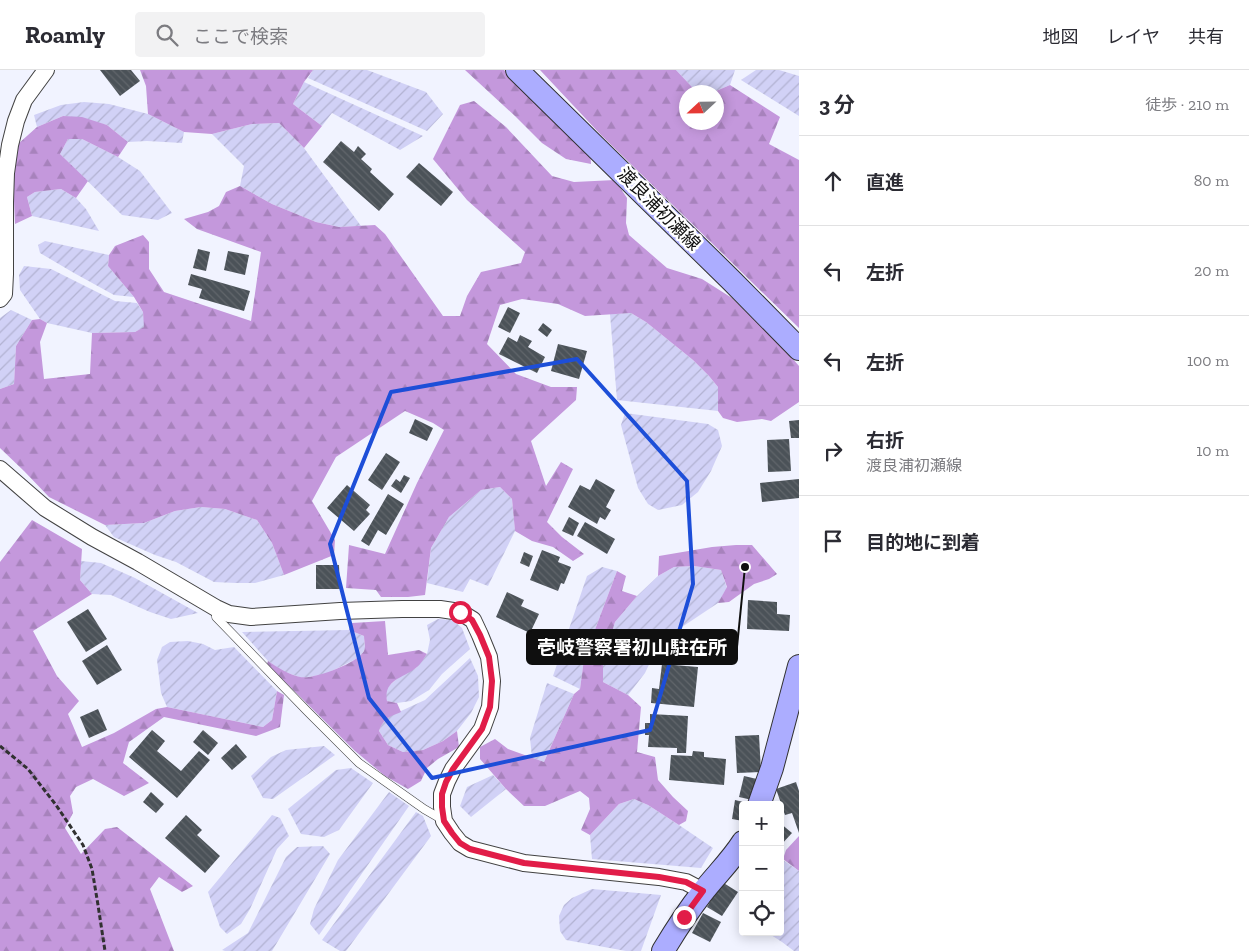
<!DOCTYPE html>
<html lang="ja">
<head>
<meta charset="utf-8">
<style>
  :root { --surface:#fff; --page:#f2f2f3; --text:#2b2b33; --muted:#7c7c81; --line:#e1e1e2 }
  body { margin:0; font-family:"Zilla Slab","Noto Sans JP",serif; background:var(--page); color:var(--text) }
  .controls { position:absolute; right:15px; bottom:15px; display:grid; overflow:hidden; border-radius:5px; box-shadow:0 2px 12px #0003 }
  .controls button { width:45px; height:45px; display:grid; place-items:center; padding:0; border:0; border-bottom:1px solid var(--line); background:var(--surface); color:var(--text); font:25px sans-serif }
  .compass { position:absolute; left:679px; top:15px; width:45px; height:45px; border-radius:50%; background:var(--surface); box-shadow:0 2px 12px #0003; rotate:248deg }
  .stop { position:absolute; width:15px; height:15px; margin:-11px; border:4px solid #e11d48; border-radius:50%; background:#fff }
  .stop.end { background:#e11d48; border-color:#fff; box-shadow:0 1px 5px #0008 }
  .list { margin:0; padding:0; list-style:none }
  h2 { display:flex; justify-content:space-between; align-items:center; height:65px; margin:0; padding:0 20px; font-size:21px }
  h2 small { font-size:16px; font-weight:400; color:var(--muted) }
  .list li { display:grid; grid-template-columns:32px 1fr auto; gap:15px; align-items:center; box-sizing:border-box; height:90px; padding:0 20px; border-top:1px solid var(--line) }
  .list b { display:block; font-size:19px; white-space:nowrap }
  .list p { margin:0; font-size:16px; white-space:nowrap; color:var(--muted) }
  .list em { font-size:16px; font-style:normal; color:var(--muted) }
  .icon { flex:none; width:28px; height:28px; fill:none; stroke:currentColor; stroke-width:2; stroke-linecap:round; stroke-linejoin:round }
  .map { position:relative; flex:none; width:799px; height:881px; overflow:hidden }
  header { display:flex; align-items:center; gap:30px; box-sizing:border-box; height:70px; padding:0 25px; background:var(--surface); border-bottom:1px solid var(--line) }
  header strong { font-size:24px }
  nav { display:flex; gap:28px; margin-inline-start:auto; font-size:18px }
  .search { width:350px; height:45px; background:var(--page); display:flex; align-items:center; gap:12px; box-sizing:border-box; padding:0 18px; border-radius:5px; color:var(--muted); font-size:19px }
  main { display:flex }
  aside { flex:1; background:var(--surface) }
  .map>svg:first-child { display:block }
</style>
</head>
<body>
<header>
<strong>Roamly</strong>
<div class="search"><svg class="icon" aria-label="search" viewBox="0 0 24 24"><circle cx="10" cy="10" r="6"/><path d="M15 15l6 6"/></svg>ここで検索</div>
<nav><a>地図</a><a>レイヤ</a><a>共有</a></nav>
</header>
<main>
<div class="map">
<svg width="799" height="881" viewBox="0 0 799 881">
  <defs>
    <pattern id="farmland-furrows" width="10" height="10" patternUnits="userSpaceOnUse" patternTransform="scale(1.25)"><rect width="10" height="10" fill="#d1d1f6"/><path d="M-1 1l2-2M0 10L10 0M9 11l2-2" fill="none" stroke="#b2b2d2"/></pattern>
    <pattern id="forest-firs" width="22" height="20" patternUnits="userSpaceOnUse" patternTransform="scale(1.25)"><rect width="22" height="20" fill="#c498dc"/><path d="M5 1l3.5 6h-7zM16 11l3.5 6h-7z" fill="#a782bc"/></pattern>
    <pattern id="building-back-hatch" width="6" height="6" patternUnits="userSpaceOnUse" patternTransform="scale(1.25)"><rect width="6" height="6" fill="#4b5258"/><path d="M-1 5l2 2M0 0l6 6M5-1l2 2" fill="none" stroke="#61666b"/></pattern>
  </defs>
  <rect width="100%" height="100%" fill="#f1f3ff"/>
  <g fill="url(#farmland-furrows)">
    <path d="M313,0h54l59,22 17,22 -16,17 -119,-53z"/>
    <path d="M676,0h59l-5,15 -14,6 -8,1h-4l-12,-5z"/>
    <path d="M756,0h23l20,6v40l-58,-36z"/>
    <path d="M304,12l119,54 -23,14 -68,-37 -10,13 -29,-22z"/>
    <path d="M84,32l25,2 39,10 36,18 -2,11 -35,-2 -19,1 -21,-17 -44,-9 -26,11 -3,-12 27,-10z"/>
    <path d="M279,53l25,25 57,78 -22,1 -23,-5 -44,-18 -32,-18 4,-20 -32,-32 40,-10z"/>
    <path d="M68,69h14l36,18 22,14 32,42 -14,7 -36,-5 -62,-61z"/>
    <path d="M61,119l15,9 10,11 13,22 -67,-15 -5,-19 8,-5z"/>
    <path d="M45,171l64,14 -1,11 26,31 -20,-2 -40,-22 -34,-20 -2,-8z"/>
    <path d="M24,196l27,3 64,32 22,2 6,9 2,15 -10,5 -43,1 -45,-10 -7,-4 -20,-29 -1,-15z"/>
    <path d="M11,240l21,10 -16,26 -2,38 -14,5v-71z"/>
    <path d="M631,243l15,9 47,38 16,16 9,11v24l-101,-11 -7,-86z"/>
    <path d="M625,343l83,11 10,6 4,16 -11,25 -13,21 -16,13 -24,5 -10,-6 -10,-16 -17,-63z"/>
    <path d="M500,417l12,12 3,32 -27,55 -18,-7 -7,13 -36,-9 4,-35 18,-31 32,-27z"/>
    <path d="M201,437l24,2 32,11 15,23 12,32 -29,8h-19l-22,-1 -38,-20 -21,-7 -41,-18 -9,-12 39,-2 31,-12z"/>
    <path d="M81,491l20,2 34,15 63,35 -27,6 -21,-7 -39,-17 -19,-1 -12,-14z"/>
    <path d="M694,496l27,4 6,18 -9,15 -42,28 -20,19 -11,23 -17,22 -25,-13v-20l12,-40 22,-26 21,-20 16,-9z"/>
    <path d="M602,497l15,4 -33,88 -4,30 -27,-13 34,-100z"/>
    <path d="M438,549l15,1 9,8 8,21 -28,25 -13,16 -18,11 -14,2 -10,-2 -2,-8 4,-7 10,-9 17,-9 11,-14 3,-14 -3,-15z"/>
    <path d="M349,560l15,6 1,13 -5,8 -34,17 -24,4 -20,-7 -14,-10 -26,-29z"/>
    <path d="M188,571l15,3 12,6 19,-3 43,44 -5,29 -9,7 -96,-20 -6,-14 -4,-33 5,-13 8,-5z"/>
    <path d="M470,588l8,18 1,21 -8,16 -14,18 -14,10 -20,9 -20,2 -15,-7 -9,-14 3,-8 8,-7 35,-16z"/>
    <path d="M547,613l27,11 -30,68 -12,-4 -2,-20z"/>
    <path d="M324,676l11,9 -62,44 -10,-1 -12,-22 20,-19 15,-7z"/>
    <path d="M351,698l22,15 -34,47 -15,7 -23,-3 -13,-25 48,-39z"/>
    <path d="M493,705l13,14 -35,28 -11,-11 7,-19z"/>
    <path d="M389,722l20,14 -90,129 -9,-11 4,-15 24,-49z"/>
    <path d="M634,729l14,6 31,20 34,23 -12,20 -109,-9 -2,-24 29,-31z"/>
    <path d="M416,742l7,4 8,20 -85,115h-6l-18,-11z"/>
    <path d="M272,745l8,3 9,18 -12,13 -27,60 -9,15 -14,10 -7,-7 -12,-35z"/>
    <path d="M323,776l7,8 -58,97h-47l-3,-1 26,-17 38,-76 11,-10z"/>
    <path d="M780,788l19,13v80h-5l-12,-9 -11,-7 -2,-3h11z"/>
    <path d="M592,819l69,6 -20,56h-15l-60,-11 -6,-9 -1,-15 5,-11 8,-7z"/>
  </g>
  <g fill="url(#forest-firs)">
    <path d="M140,0h173l-9,12 -11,22 29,22 -18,22 -25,-25 -27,1 -40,10 -28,-2 -36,-18 -2,-28z"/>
    <path d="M465,0h39l20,20 66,61 1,13 -25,-5 -24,-16 -27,-27z"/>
    <path d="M540,0h136l16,17 12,5h-18v30h30v-30h-8l8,-1 14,-6 50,32 -11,27 30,16v168l-198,-193z"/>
    <path d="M474,31l32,26 46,49 22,6 41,-2 12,18 -1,25 3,12 38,33 35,11 30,19 51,50 16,18v36l-28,19 -9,-2 -25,3 -14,-4 -5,-7v-24l-9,-11 -16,-16 -47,-38 -15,-9 -46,3 -27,-12 -36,-5 -22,6 -13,39 29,30 35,13h26l-1,13 -45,41 15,45 15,-24 12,7 -26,53 15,15 22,17 -11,7 -20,-14 -21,-6 -17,-10 -3,-32 -12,-12 -19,3 -32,27 -18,31 -6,47 -17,2h-27l-5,-7 -30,-2 3,-43 36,9 32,-71 27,-53 -11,-7 -28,-12 -69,46 -24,44 23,39 -1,15 -50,20 -12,-32 -15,-23 -32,-11 -24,-2 -26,4 -31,12 -39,2 -56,-28 -25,-26 -24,-23v-59l14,-5 2,-38 16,-26 8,-1 7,4 -7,19 4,37 46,-5 2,-41 43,-1 9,-5 -1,-15 -9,-15 -26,-31 1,-11 6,-9 28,-11 6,7v27l15,23 87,29 10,-69 -64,-23 -13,-10 24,-7 11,-6 7,-14 14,-6 32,18 44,18 23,5 36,-2 10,9 58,82h17l7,-20 14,-24 40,-9 4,-11 -58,-52 -34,-41 27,-54z"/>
    <path d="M63,46l19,1 25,8 21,17 -10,15 -36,-18h-14l-8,15 28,27 -12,17 -15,-9 -26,3 -8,5 5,19 -17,8 -2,-46 5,-34 19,-17z"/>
    <path d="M32,450l50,29 -2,31 12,14 -59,37 24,45 22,25 -11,13 14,33 32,-14 42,-24 11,-2 96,20 9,-7 5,-29 7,4 -4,32 -24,9 -92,-19 -35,25 -6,21 26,20 -25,13 -31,-17 -17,8 -6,9 3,17 -8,15 16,26 24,-25 12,-2 76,59 -11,6 -23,-15 -9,12 24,62h-174v-389z"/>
    <path d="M736,475h16l25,29 -8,5 -15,5 -25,18 -11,1 9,-16 -6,-17 -27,-4 -20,1 -16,9 1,-20 53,-9z"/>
    <path d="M617,501l9,5 -4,15 15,5 -22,26 -12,40v20l25,13 13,12 -4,45 18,5 3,23 15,17 15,14 -2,10 -7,4 -31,-20 -14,-6 -15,5 -29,31 -9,-5 9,-21 -1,-11 -9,-7 -35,15h-21l-18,-17 -26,-30v-12l15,-8 13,10 36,13 30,-68 6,-5 4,-30z"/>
    <path d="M385,551l3,34 31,-5 8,4c-3,4 -6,10 -10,13 -12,11 -34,12 -30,34l10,2 4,9c-12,5 -17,6 -22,19l9,14 15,7 20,-2 20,-9 14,-10 2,16 -21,12 -11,9 -6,13 -13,8 -23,-13 -30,-25 -88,-87 1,-3c10,7 20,13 32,16 13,3 58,-14 64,-26 2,-4 0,-10 0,-15l-15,-6 3,-7z"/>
    <path d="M799,766v35l-16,-12 3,-9z"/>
  </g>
  <g fill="url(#building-back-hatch)">
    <path d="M100,0h31l9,11 -20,15z"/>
    <path d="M341,71l13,11 4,-6 8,8 -5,5 11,10 -2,3 24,22 -15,17 -56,-49z"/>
    <path d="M419,93l34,29 -12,14 -35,-29z"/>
    <path d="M198,179l12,3 -4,19 -13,-3z"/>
    <path d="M228,181l21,4 -4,20 -21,-5z"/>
    <path d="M191,204l59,17 -6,20 -45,-13 3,-9 -14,-4z"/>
    <path d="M508,237l12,6 -10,20 -12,-6z"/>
    <path d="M543,253l9,7 -5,7 -9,-7z"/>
    <path d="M520,265l12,6 -4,6 17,10 -8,16 -38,-19 9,-17 9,5z"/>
    <path d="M558,274l29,7 -8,28 -28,-8z"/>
    <path d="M415,349l18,9 -6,13 -18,-8z"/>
    <path d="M799,350v18h-8l-2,-17z"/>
    <path d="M789,369l2,32 -23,1 -1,-32z"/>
    <path d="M386,383l14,9 -18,28 -14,-10z"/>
    <path d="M404,405l6,3 -9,15 -10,-7 5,-7 4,3z"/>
    <path d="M596,409l19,11 -9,17 5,3 -6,10 -5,-3 -3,7 -29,-17 12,-22 10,5z"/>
    <path d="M799,409v19l-37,4 -2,-19z"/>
    <path d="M347,415l23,20 -4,5 4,4 -16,17 -27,-23z"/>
    <path d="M388,424l16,10 -18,31 -8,-5 -9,16 -8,-5z"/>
    <path d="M569,447l10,6 -6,13 -11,-5z"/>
    <path d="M585,452l30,17 -8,15 -30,-18z"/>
    <path d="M542,480l18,7 -2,5 13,5 -7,17 -3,-1 -3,8 -28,-11z"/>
    <path d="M524,482l9,4 -4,11 -9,-4z"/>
    <path d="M316,495h23l1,24h-24z"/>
    <path d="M507,522l17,8 -3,6 18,8 -9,19 -34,-16z"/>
    <path d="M748,530l29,2v12l13,1 -1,16 -42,-2z"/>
    <path d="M88,539l19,30 -21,13 -19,-30z"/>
    <path d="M684,562l26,3 -3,30 -34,-3 1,-13 8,1z"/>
    <path d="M107,575l15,25 -25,15 -15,-24z"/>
    <path d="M662,594l36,3 -4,40 -43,-4 1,-15 7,1z"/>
    <path d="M98,639l9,21 -18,8 -9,-21z"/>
    <path d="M650,644l38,2 -2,37h-9v-5l-29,-1 1,-12h-4v-12h5z"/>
    <path d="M152,660l13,11 -8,10 24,20 18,-20 11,9 -33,38 -48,-41z"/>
    <path d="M203,660l15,13 -10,12 -15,-13z"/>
    <path d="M759,665l2,37 -24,1 -2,-37z"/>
    <path d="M236,674l11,13 -15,13 -11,-12z"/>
    <path d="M693,681l11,1v5l22,2 -2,26 -55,-5 2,-25 21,1z"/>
    <path d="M744,706l13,3 -5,21 -13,-3z"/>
    <path d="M796,712l3,9v42l-7,-20 -7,2 -9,-26z"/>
    <path d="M151,722l13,12 -8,9 -13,-11z"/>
    <path d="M735,730l13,3 -1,2h-4v16l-11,-2z"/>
    <path d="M186,745l16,15 -5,5 23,21 -15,17 -40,-35z"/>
    <path d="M780,753l12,10 -12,13z"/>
    <path d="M722,812l16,10 -16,24 -15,-9z"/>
    <path d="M703,843l18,9 -11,20 -18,-9z"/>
  </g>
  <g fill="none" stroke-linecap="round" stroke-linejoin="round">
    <g stroke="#424242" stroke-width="9">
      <path id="service" d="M216,539v8l91,94 52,52 65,46 19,11"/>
    </g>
    <g stroke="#424242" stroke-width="18">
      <g id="minor">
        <path d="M0,229l4,-5 1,-20v-72l1,-29 4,-28 6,-24 8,-21 22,-30"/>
        <path d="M0,399l45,39 47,29 46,25 78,46 13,6 22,3 89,-6 62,-2h38l20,3 13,8 7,15 9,22 3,24 -2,26 -8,22 -29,40 -6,12 -5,13v13l2,14 8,12 8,10 10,6 54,14 135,14 27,5 17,9"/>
      </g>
    </g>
    <g stroke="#313131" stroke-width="24">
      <g id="secondary">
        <path d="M517,0l215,211 67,68"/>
        <path d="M759,735l13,-37 27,-102"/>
        <path d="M663,881c12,-20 24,-39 39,-58 13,-17 29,-32 41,-51"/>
      </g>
    </g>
    <path stroke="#313131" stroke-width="3" stroke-dasharray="5 2.5" stroke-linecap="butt" d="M0,676l28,23 28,36 27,40 9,24 6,36 7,46"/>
    <use href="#service" stroke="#fff" stroke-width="8"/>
    <use href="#minor" stroke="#fff" stroke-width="16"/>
    <use href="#secondary" stroke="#acadff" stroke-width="22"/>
  </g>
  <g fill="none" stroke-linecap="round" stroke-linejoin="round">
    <path stroke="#e11d48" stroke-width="6" d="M460,542l12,8 8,15 9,22 3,24 -2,26 -8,22 -29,40 -7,13 -4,12v13l2,14 8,12 8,10 10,6 54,14 135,14 27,5 17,9 -19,26"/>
  </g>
  <path fill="none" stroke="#1d4ed8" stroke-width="4" stroke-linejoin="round" d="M577,289l110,122 6,103 -43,146 -218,48 -63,-80 -39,-154 61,-152z"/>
  <g text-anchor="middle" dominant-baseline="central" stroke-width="5" stroke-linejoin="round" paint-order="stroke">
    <g font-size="18" fill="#0f0f0f" stroke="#fff">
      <text transform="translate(659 139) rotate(45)">渡良浦初瀬線</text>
    </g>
  </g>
  <path fill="none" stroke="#0f0f0f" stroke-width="2" d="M745 497L737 577"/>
  <circle fill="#0f0f0f" stroke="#fff" stroke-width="2" cx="745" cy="497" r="5"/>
  <rect fill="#0f0f0f" stroke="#0f0f0f" stroke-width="2" x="527" y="560" width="210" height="34" rx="5"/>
  <g font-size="19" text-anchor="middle" font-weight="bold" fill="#fff">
    <text x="632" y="584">壱岐警察署初山駐在所</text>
  </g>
</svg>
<div class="controls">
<button>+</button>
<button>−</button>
<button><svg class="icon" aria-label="locate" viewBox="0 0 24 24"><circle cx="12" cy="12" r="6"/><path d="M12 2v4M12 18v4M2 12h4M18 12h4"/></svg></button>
</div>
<svg class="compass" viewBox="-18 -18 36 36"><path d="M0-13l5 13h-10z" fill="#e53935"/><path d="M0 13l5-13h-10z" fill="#7c7c81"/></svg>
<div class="stop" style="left:460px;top:542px"></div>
<div class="stop end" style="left:684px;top:847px"></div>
</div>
<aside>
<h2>3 分<small>徒歩 · 210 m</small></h2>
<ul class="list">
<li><svg class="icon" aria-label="ahead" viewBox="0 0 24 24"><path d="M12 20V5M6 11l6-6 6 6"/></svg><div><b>直進</b></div><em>80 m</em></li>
<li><svg class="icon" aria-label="left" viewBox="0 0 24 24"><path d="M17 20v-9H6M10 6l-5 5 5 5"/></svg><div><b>左折</b></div><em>20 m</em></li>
<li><svg class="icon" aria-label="left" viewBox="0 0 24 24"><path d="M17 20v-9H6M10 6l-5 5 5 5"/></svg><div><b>左折</b></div><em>100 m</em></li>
<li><svg class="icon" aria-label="right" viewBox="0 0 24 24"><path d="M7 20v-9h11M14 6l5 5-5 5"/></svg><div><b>右折</b><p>渡良浦初瀬線</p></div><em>10 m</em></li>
<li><svg class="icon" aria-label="arrive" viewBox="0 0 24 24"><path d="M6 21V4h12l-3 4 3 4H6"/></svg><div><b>目的地に到着</b></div></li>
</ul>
</aside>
</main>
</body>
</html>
